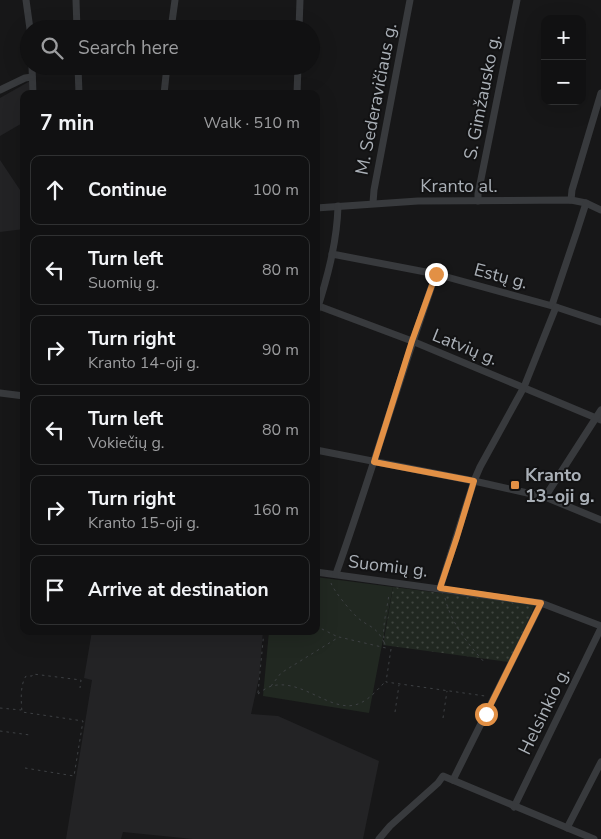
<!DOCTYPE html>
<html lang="en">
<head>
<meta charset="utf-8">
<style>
  :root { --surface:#111112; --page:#1e1f20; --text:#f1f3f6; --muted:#9c9d9f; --line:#303132 }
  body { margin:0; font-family:"Nunito Sans",sans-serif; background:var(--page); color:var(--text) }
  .controls { position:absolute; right:15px; top:15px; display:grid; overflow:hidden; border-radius:10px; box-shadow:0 5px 20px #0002 }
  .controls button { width:45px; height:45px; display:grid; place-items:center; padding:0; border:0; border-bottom:1px solid var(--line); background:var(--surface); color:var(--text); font:25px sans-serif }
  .stop { position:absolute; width:15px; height:15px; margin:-11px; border:4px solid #e29045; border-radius:50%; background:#fff }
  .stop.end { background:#e29045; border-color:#fff; box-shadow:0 1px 5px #0008 }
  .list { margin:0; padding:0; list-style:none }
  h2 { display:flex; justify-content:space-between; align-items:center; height:65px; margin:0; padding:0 20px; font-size:21px }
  h2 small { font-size:16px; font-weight:400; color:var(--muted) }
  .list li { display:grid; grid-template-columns:32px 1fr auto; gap:15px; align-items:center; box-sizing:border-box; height:70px; margin:0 10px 10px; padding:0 10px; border:1px solid var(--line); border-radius:10px }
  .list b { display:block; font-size:19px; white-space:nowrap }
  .list p { margin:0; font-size:16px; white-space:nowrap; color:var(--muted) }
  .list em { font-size:16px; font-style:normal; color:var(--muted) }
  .icon { flex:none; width:28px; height:28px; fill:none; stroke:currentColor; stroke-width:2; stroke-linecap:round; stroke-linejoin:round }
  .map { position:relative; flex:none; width:601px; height:839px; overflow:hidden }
  .search { position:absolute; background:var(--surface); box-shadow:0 5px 20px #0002; left:20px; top:20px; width:300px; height:55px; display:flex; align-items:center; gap:12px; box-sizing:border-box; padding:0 18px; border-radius:28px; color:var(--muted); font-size:19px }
  .panel { position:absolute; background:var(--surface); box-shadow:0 5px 20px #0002; left:20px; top:90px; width:300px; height:545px; border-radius:10px }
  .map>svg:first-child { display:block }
</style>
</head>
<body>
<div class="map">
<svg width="601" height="839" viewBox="0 0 601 839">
  <defs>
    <pattern id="grass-dots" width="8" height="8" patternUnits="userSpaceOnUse" patternTransform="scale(1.25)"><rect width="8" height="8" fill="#212821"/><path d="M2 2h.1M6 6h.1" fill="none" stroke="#3f453f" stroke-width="1.8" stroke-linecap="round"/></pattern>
  </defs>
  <rect width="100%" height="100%" fill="#171718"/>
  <g fill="#232325">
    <path d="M30,81v13h-6v28l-24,14v-38z"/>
    <path d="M0,160l20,30 4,1v38l-24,3z"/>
    <path d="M92,631h171l-4,47 -8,36 27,2 101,45 -16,78h-170l-70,-7 -2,7h-55l26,-159 -8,-2z"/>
  </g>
  <path fill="url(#grass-dots)" d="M393,587l142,18 -26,57 -126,-17z"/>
  <path fill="#212821" d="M316,577l77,10 -24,126 -106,-17 6,-65h47z"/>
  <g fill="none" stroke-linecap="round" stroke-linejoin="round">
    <g stroke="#3e4144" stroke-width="1" stroke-dasharray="2.5 4" stroke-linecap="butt">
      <path d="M331,583c2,7 21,30 27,35 12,10 17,7 26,24"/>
      <path d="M445,598c6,25 23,46 40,65"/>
      <path d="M316,626l22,11"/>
      <path d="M391,649l-5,33 99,14"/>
      <path d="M271,686l10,-13 58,-36 47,11c-6,-16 1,-37 3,-54"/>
      <path d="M258,693l6,-62"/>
      <path d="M258,694c4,-3 9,-7 14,-8 30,-8 60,28 86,18 11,-4 19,-14 27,-22"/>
      <path d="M0,708l21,2"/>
      <path d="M395,712l4,-27"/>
      <path d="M443,718l4,-27"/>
      <path d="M0,731l30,4"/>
      <path d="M25,768l49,8 9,-55 -61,-9c-1,-11 -2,-27 4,-36h6l1,-2 48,6 -1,8"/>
    </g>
    <g stroke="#383a3d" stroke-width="7">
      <path d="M26,0l4,29"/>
      <path d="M76,0l1,29"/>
      <path d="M171,29l4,-29"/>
      <path d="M299,29l1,-29"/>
      <path d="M32,66l1,28"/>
      <path d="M78,66l1,28"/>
      <path d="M0,90l25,-12 7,-1"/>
      <path d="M164,94l3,-28"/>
      <path d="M297,94l1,-28"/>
      <path d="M571,200l1,-10 29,-97"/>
      <path d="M478,201v-7l39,-194"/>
      <path d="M373,203l1,-13 36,-190"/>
      <path d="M316,208l102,-7 153,-1 15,3 15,7"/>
      <path d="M332,254l104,20 120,33 45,15"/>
      <path d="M316,305l96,36 189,79"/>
      <path d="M552,305l25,-74 9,-28"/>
      <path d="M316,313c11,-34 21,-70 22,-107"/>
      <path d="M0,393l24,3"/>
      <path d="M316,450l158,31 71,16 56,23"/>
      <path d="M545,497l56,-87"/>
      <path d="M316,572l225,31 60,23"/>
      <path d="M336,574c35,-99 65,-201 100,-300"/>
      <path d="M440,588l34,-107 6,-14 44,-80 32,-80"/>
      <path d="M453,780l88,-177"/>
      <path d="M514,807l87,-179"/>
      <path d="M567,828l34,-66"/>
      <path d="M379,839l11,-13 48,-43 5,-7 151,63"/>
    </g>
  </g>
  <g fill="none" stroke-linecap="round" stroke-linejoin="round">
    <path stroke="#e29045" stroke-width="6" d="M436,274l-24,67 -38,121 100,19 -17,56 -17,51 101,15 -55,111"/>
  </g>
  <rect fill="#e29045" stroke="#121213" stroke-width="2" x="510" y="480" width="10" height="10" rx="2.5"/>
  <g text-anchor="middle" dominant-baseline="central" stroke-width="4" stroke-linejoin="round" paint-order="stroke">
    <g font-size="18" fill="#aab0b7" stroke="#121213">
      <text transform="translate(482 97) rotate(-79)">S. Gimžausko g.</text>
      <text transform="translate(376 99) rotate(-79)">M. Sederavičiaus g.</text>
      <text x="459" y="186">Kranto al.</text>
      <text transform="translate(501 276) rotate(15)">Estų g.</text>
      <text transform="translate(465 347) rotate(22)">Latvių g.</text>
      <text transform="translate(388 566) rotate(7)">Suomių g.</text>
      <text transform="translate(544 711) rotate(-64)">Helsinkio g.</text>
    </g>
    <g font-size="18" font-weight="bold" fill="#aab0b7" stroke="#121213" text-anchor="start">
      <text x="525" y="475">Kranto<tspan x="525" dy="21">13-oji g.</tspan></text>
    </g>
  </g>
</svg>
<div class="controls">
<button>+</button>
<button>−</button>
</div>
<div class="stop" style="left:486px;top:714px"></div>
<div class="stop end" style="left:436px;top:274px"></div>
<div class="search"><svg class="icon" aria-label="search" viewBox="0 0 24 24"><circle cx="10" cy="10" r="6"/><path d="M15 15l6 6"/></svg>Search here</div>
<section class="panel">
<h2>7 min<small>Walk · 510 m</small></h2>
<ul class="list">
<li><svg class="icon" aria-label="ahead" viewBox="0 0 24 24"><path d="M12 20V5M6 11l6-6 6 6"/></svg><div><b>Continue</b></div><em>100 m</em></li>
<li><svg class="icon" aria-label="left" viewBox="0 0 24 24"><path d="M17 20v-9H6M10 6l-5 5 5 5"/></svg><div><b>Turn left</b><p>Suomių g.</p></div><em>80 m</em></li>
<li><svg class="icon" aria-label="right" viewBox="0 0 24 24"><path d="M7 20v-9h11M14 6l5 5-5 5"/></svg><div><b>Turn right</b><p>Kranto 14-oji g.</p></div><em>90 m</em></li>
<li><svg class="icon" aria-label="left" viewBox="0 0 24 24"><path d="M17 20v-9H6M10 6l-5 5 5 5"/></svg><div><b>Turn left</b><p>Vokiečių g.</p></div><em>80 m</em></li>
<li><svg class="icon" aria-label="right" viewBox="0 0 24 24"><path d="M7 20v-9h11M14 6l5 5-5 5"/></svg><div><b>Turn right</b><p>Kranto 15-oji g.</p></div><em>160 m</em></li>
<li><svg class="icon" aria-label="arrive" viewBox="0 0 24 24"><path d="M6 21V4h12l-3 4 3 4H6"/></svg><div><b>Arrive at destination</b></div></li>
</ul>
</section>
</div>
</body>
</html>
